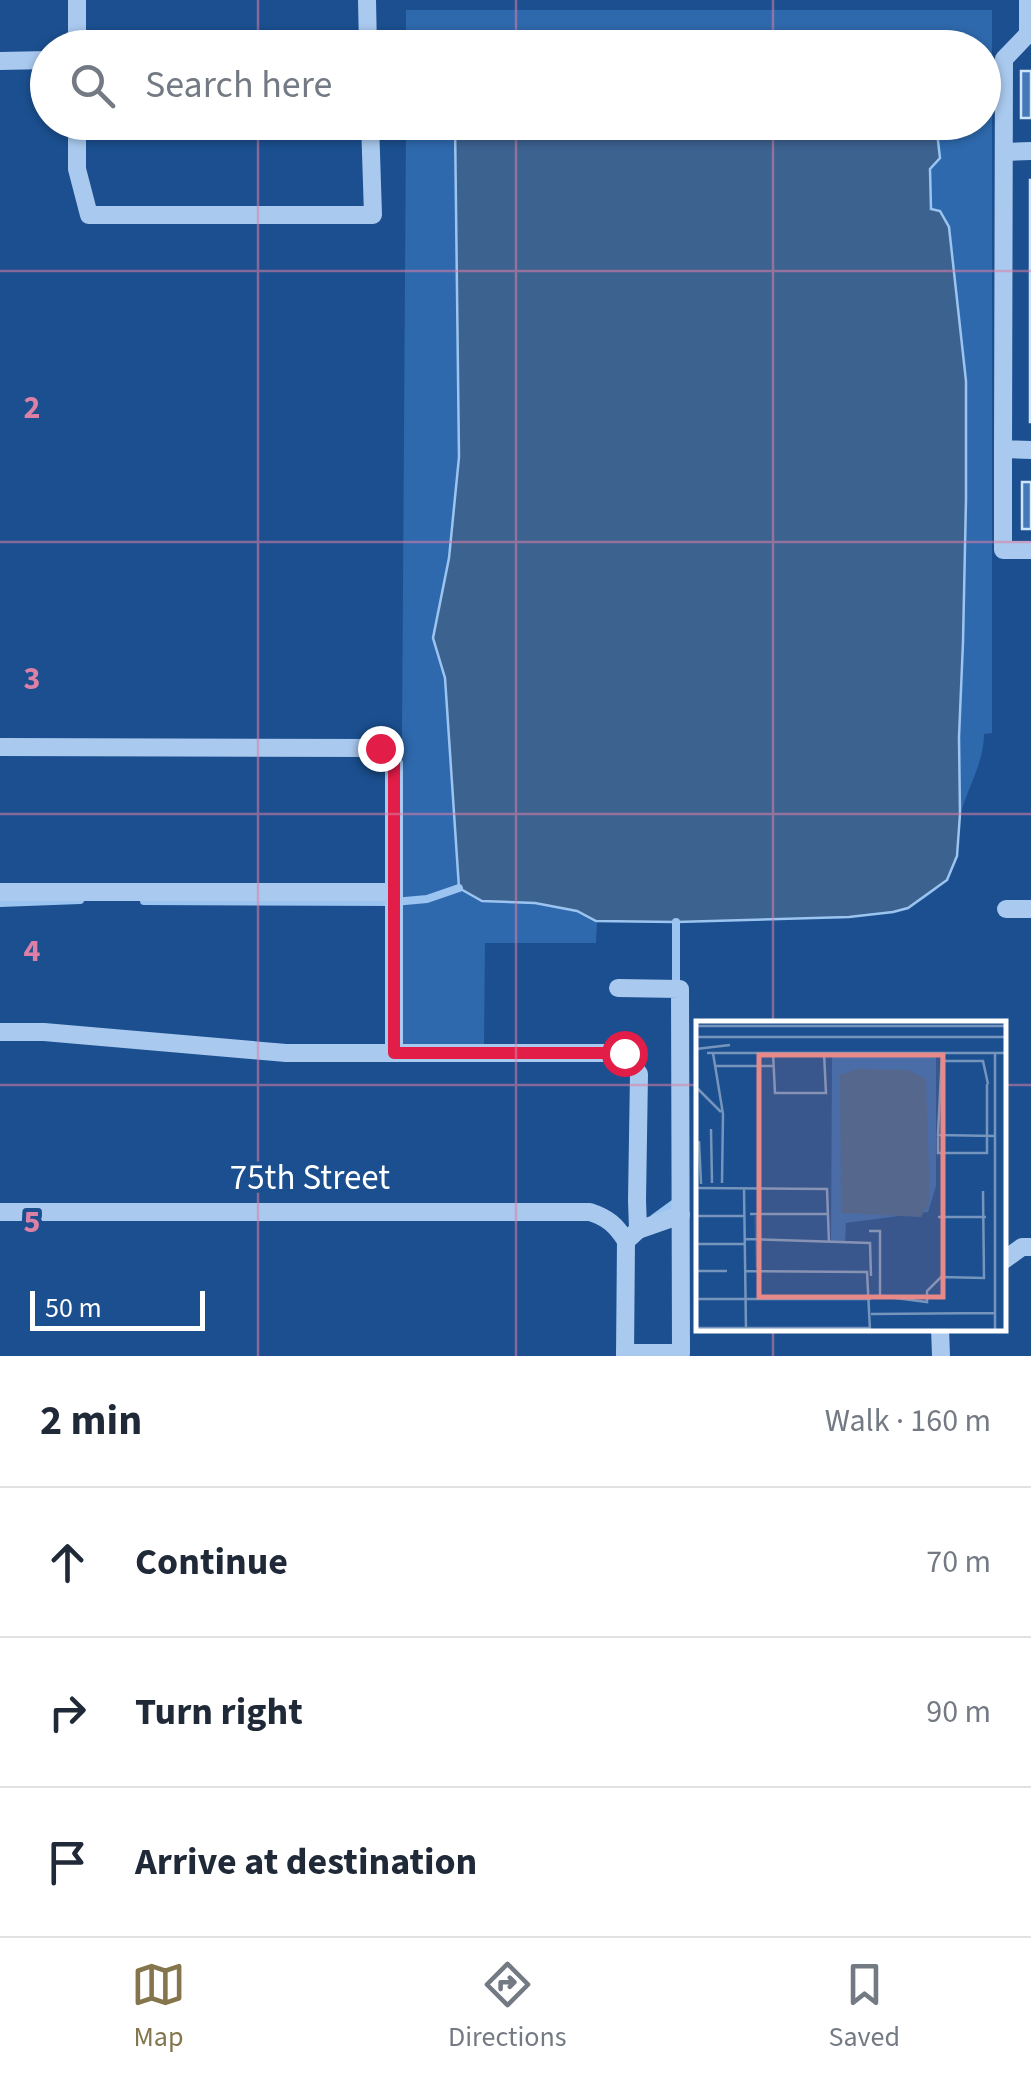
<!DOCTYPE html>
<html lang="en">
<head>
<meta charset="utf-8">
<style>
  :root { --surface:#fff; --page:#f6f6f7; --text:#1f2937; --muted:#747a83; --line:#e0e1e3; --accent:#84754c }
  body { margin:0; font-family:"Source Sans 3",sans-serif; background:var(--page); color:var(--text) }
  .scale { position:absolute; left:30px; bottom:25px; width:175px; box-sizing:border-box; padding-left:10px; border:5px solid #fff; border-top:0; font-size:28px; line-height:35px; white-space:nowrap; color:#fff; -webkit-text-stroke:8px #1b4f8f; paint-order:stroke }
  .stop { position:absolute; width:30px; height:30px; margin:-22px; border:8px solid #e11d48; border-radius:50%; background:#fff }
  .stop.end { background:#e11d48; border-color:#fff; box-shadow:0 2px 10px #0008 }
  .list { margin:0; padding:0; list-style:none }
  h2 { display:flex; justify-content:space-between; align-items:center; height:130px; margin:0; padding:0 40px; font-size:42px }
  h2 small { font-size:32px; font-weight:400; color:var(--muted) }
  .list li { display:grid; grid-template-columns:65px 1fr auto; gap:30px; align-items:center; box-sizing:border-box; height:150px; padding:0 40px; border-top:2px solid var(--line) }
  .list b { display:block; font-size:38px; white-space:nowrap }
  .list em { font-size:32px; font-style:normal; color:var(--muted) }
  .icon { flex:none; width:55px; height:55px; fill:none; stroke:currentColor; stroke-width:2; stroke-linecap:round; stroke-linejoin:round }
  .map { position:relative; flex:none; width:1031px; height:1356px; overflow:hidden }
  .search { position:absolute; background:var(--surface); box-shadow:0 2px 8px #0004; left:30px; right:30px; top:30px; height:110px; display:flex; align-items:center; gap:25px; box-sizing:border-box; padding:0 35px; border-radius:55px; color:var(--muted); font-size:38px }
  .sheet { height:580px; background:var(--surface) }
  nav { display:flex; justify-content:space-around; align-items:center; box-sizing:border-box; height:140px; border-top:2px solid var(--line); background:var(--surface); font-size:28px; color:var(--muted) }
  nav a { display:grid; justify-items:center; gap:5px }
  nav .on { color:var(--accent) }
  .map>svg:first-child { display:block }
</style>
</head>
<body>
<div class="map">
<svg width="1031" height="1356" viewBox="0 0 1031 1356">
  <rect width="100%" height="100%" fill="#1b4f8f"/>
  <path fill="#2e69ad" d="M406,10h586v723l-8,1c0,27 -14,49 -22,75 -5,16 -2,33 -6,48 -7,29 -35,48 -63,55v-23l-44,1v27l-173,5 -79,-1 -1,22h-111l-1,104h-83l-7,-6v-302l8,-1 4,-615 578,-1v-74l-578,-1z"/>
  <path fill="#3c6290" stroke="#9cc4f0" stroke-width="2.5" d="M455,123h477l5,9 3,26 -10,11 1,40 9,2 9,16 17,154v118l-3,143 -4,95 1,77 -3,42 -10,24 -39,28 -15,4 -44,5 -173,5 -80,-1 -19,-10 -42,-8 -53,-2 -23,-13 -14,-210 -12,-40 16,-80 10,-101z"/>
  <g fill="none" stroke-linecap="round" stroke-linejoin="round">
    <g stroke="#9cc4f0" stroke-width="8">
      <path d="M144,901l250,1 33,-3 32,-11"/>
      <path d="M0,903l80,-3"/>
      <path d="M676,922v65"/>
      <path d="M654,1218l22,-16"/>
    </g>
  </g>
  <g fill="#4478b7" stroke="#cfe3fa" stroke-width="2.5">
    <rect x="1021" y="71" width="10" height="47"/>
    <rect x="1030" y="180" width="1" height="242"/>
    <rect x="1022" y="482" width="9" height="47"/>
  </g>
  <g fill="none" stroke-linecap="round" stroke-linejoin="round">
    <g stroke="#a9c9ee" stroke-width="18">
      <path d="M367,0l1,48"/>
      <path d="M1028,0v34l-24,25 -1,390 28,1"/>
      <path d="M77,48v-48"/>
      <path d="M0,61l48,-1"/>
      <path d="M77,122v47l12,46h284l-3,-93"/>
      <path d="M1004,152l27,-1"/>
      <path d="M1003,449v101h28"/>
      <path d="M0,747l380,1 14,16v289"/>
      <path d="M0,892h394"/>
      <path d="M1006,909h25"/>
      <path d="M618,988l62,1 1,364h-56"/>
      <path d="M0,1032h44l242,21h338l15,21 -2,126 1,30 -12,11"/>
      <path d="M0,1212h590c18,6 26,13 36,29l-1,115"/>
      <path d="M638,1230l43,-15"/>
      <path d="M1004,1260l18,-13h9"/>
      <path d="M940,1328l1,28"/>
    </g>
  </g>
  <g fill="none" stroke-linecap="round" stroke-linejoin="round">
    <path stroke="#e11d48" stroke-width="12" d="M380,748l14,16v289h230"/>
  </g>
  <path fill="none" stroke="#dd80a5" stroke-width="2.5" stroke-opacity="0.55" d="M258,0v48M516,0v48M773,0v48M258,122v1234M516,122v1234M773,122v902M0,271h1031M0,542h1031M0,814h1031M0,1085h698M1004,1085h27M773,1328v28"/>
  <g text-anchor="middle" dominant-baseline="central" stroke-width="8" stroke-linejoin="round" paint-order="stroke">
    <g font-size="35" fill="#fff" stroke="#1b4f8f">
      <text x="310" y="1178">75th Street</text>
    </g>
  </g>
  <g transform="translate(696 1021)">
    <rect width="310" height="310" fill="#1b4f8f"/>
    <path d="M136,36h104v129l-8,26 -82,11 -1,19h-14z" fill="#2e69ad"/>
    <path d="M161,48l51,1 18,9 4,121 -9,17 -80,-4 -1,-138z" fill="#3c6290"/>
    <path fill="none" stroke="#3c6290" stroke-width="5" d="M61,195l1,52"/>
    <path fill="none" stroke="#7695bc" stroke-width="2.5" d="M0,5h310M0,16h310M0,28l34,-4M11,32h299M17,32l10,61 -1,69M77,32l2,40h51l-2,-40M246,32l-4,82 57,1M246,40h41l5,23M19,45h58M0,66l25,25M15,108l1,54M242,114v18h49v-69M3,120l2,43M0,167l131,1 2,54M48,167l2,142M54,193h79M0,195h49M242,196h48M173,210h11v65M49,218l125,4 1,33M0,223h49M0,250h31M49,250l122,1 3,58M184,275l47,6v-11l14,-14 43,1 -1,-87M0,278h175M175,293l124,-1M0,307h174M299,309v-277"/>
    <path fill="#e88989" fill-opacity="0.15" stroke="#e88989" stroke-width="5" d="M63,34h184v242h-184z"/>
    <rect width="310" height="310" fill="none" stroke="#fff" stroke-width="5"/>
  </g>
  <g font-size="32" text-anchor="middle" font-weight="bold" fill="#dd80a5" stroke="#1b4f8f" stroke-width="8" stroke-linejoin="round" paint-order="stroke">
    <text x="32" y="418">2</text>
    <text x="32" y="689">3</text>
    <text x="32" y="961">4</text>
    <text x="32" y="1232">5</text>
  </g>
</svg>
<div class="scale">50 m</div>
<div class="stop" style="left:624px;top:1053px"></div>
<div class="stop end" style="left:380px;top:748px"></div>
<div class="search"><svg class="icon" aria-label="search" viewBox="0 0 24 24"><circle cx="10" cy="10" r="6"/><path d="M15 15l6 6"/></svg>Search here</div>
</div>
<section class="sheet">
<h2>2 min<small>Walk · 160 m</small></h2>
<ul class="list">
<li><svg class="icon" aria-label="ahead" viewBox="0 0 24 24"><path d="M12 20V5M6 11l6-6 6 6"/></svg><div><b>Continue</b></div><em>70 m</em></li>
<li><svg class="icon" aria-label="right" viewBox="0 0 24 24"><path d="M7 20v-9h11M14 6l5 5-5 5"/></svg><div><b>Turn right</b></div><em>90 m</em></li>
<li><svg class="icon" aria-label="arrive" viewBox="0 0 24 24"><path d="M6 21V4h12l-3 4 3 4H6"/></svg><div><b>Arrive at destination</b></div></li>
</ul>
</section>
<nav>
<a class="on"><svg class="icon" aria-label="map" viewBox="0 0 24 24"><path d="M3 6l6-2 6 2 6-2v14l-6 2-6-2-6 2zM9 4v14M15 6v14"/></svg>Map</a>
<a><svg class="icon" aria-label="directions" viewBox="0 0 24 24"><path d="M12 3l9 9-9 9-9-9zM9 14v-3h6M13 9l2 2-2 2"/></svg>Directions</a>
<a><svg class="icon" aria-label="saved" viewBox="0 0 24 24"><path d="M7 4h10v16l-5-4-5 4z"/></svg>Saved</a>
</nav>
</body>
</html>
